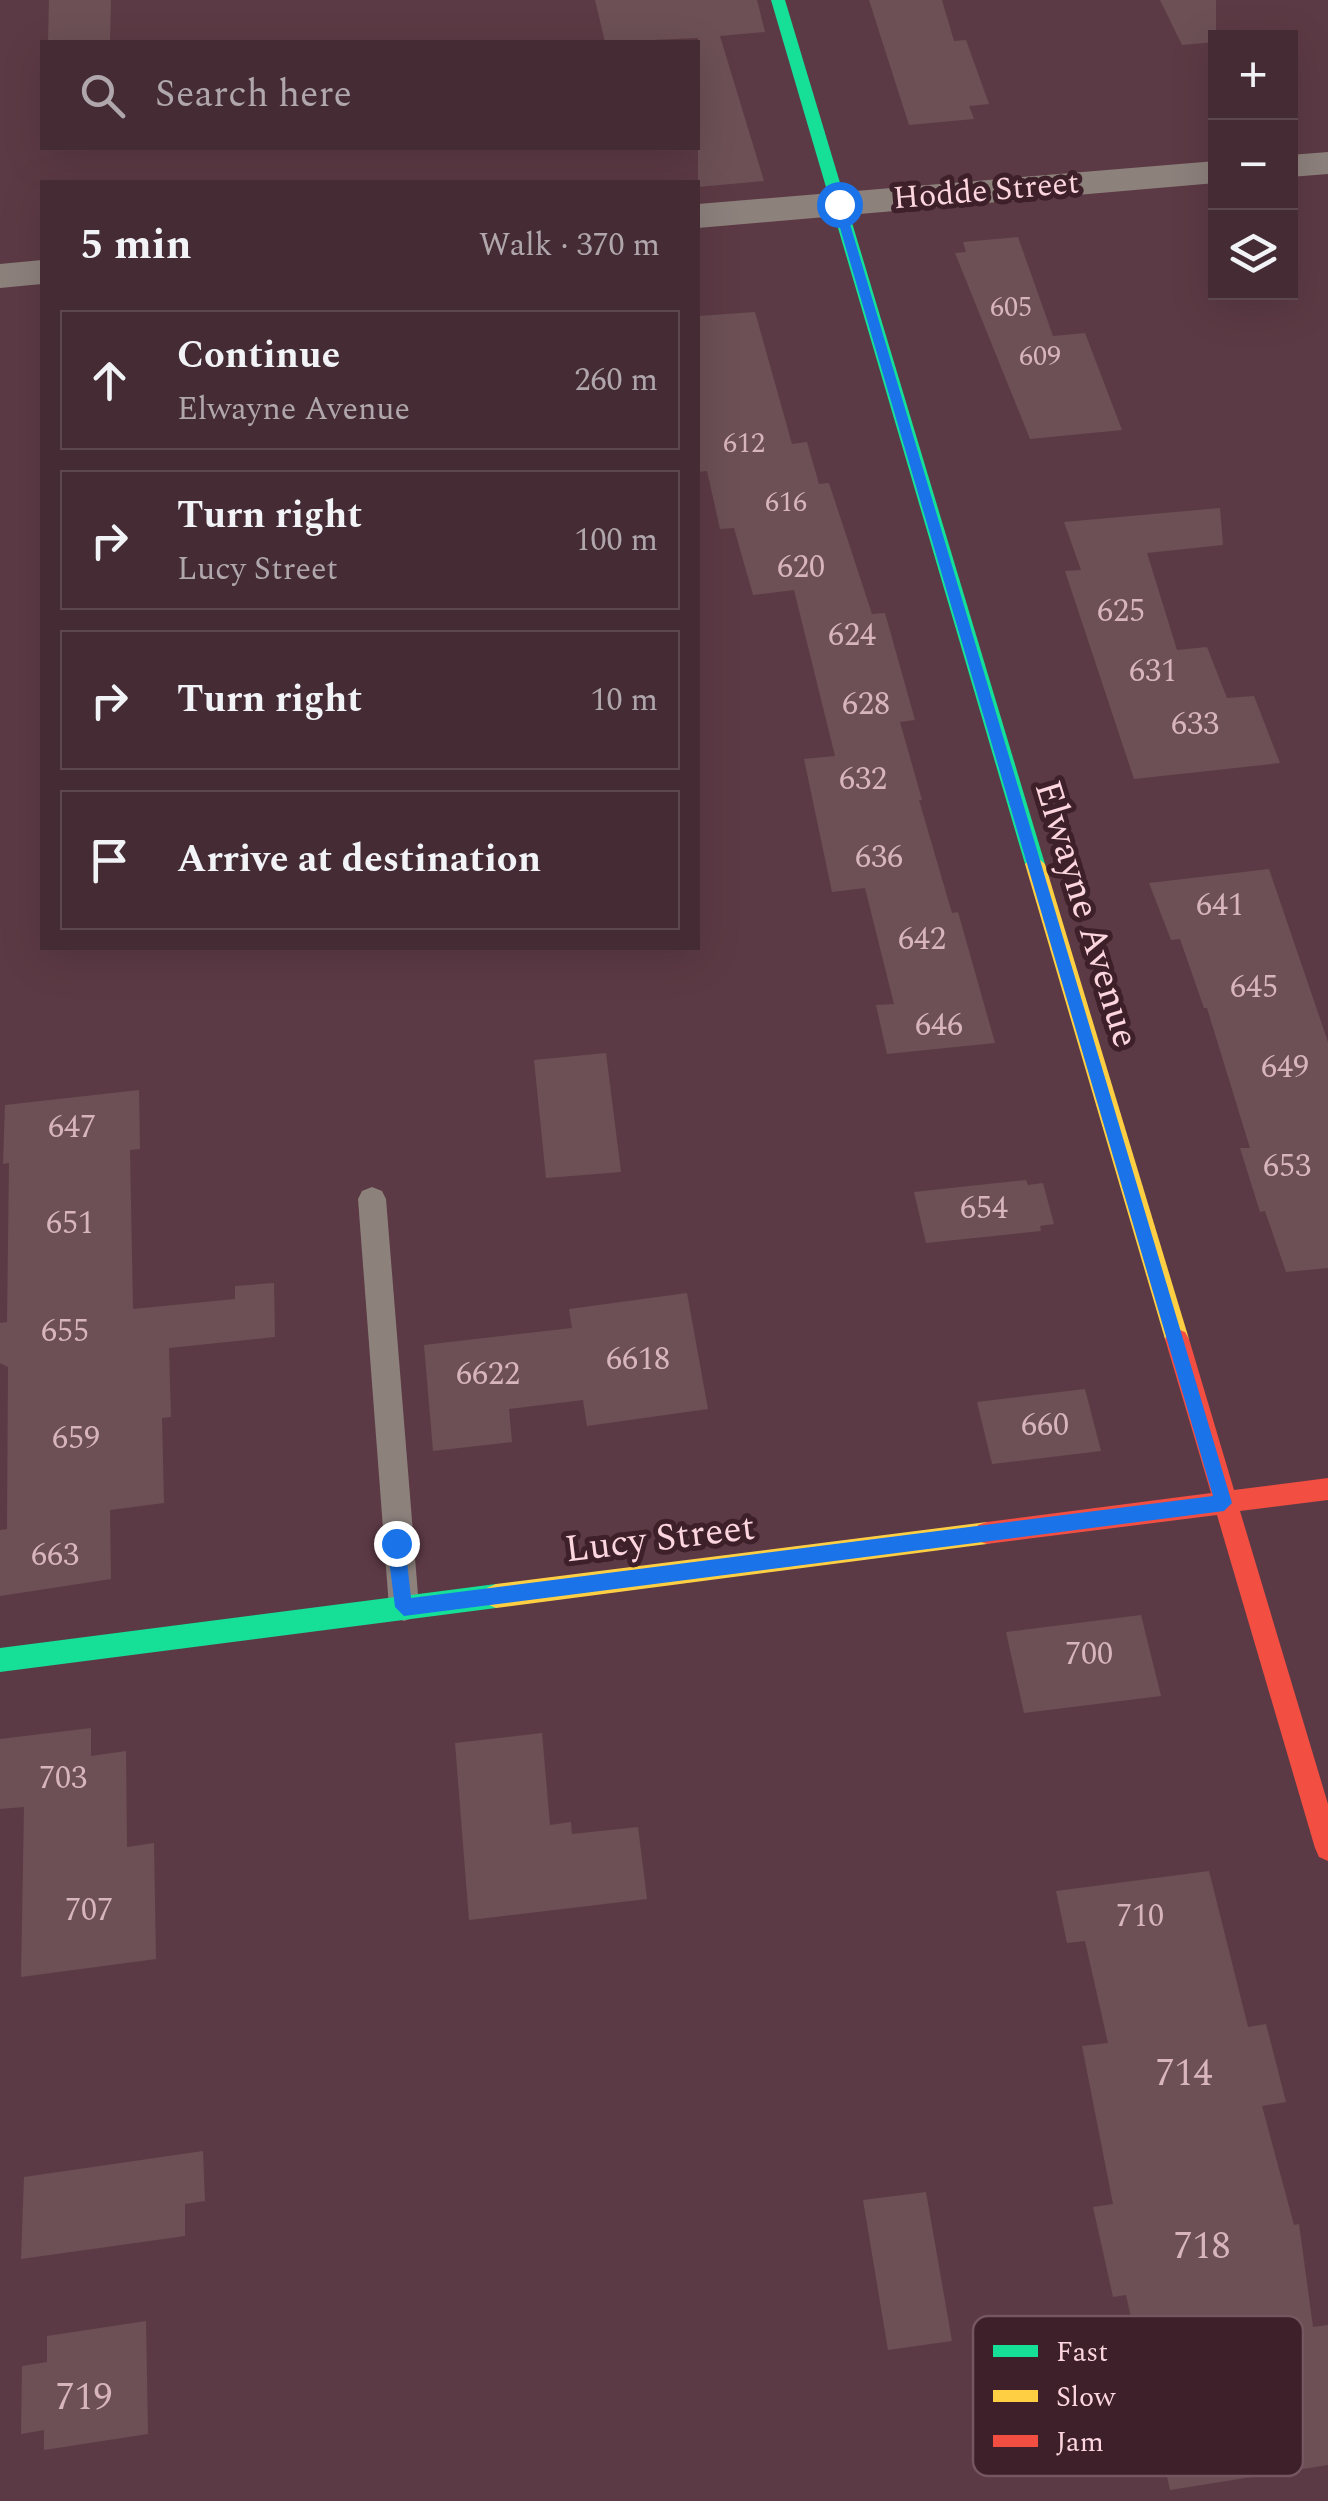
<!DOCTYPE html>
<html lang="en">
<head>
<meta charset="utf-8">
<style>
  :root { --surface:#452c34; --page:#4c343c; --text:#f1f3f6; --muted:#b0a7ac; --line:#5d484f }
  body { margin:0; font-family:Spectral,serif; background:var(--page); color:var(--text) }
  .controls { position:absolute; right:30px; top:30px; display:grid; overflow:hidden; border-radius:0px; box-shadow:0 10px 40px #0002 }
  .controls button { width:90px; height:90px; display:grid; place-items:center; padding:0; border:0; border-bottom:2px solid var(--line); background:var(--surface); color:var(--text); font:50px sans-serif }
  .stop { position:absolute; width:30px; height:30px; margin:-22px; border:8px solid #1a73e8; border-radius:50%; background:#fff }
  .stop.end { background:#1a73e8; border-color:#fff; box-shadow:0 2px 10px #0008 }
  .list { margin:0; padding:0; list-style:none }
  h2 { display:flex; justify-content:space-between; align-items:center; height:130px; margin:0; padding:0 40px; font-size:42px }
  h2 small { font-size:32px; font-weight:400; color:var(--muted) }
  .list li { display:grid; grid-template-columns:65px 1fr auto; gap:30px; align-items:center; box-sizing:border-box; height:140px; margin:0 20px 20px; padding:0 20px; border:2px solid var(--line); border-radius:0px }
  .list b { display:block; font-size:38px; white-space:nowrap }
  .list p { margin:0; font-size:32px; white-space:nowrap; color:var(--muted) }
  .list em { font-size:32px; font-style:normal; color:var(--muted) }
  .icon { flex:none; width:55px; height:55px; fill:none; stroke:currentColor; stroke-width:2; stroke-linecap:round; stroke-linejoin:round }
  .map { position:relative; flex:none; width:1328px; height:2501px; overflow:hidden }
  .search { position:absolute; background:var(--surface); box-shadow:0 10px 40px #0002; left:40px; top:40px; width:660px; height:110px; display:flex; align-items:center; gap:25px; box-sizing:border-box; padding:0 35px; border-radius:0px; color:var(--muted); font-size:38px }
  .panel { position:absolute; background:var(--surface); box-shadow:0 10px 40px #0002; left:40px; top:180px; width:660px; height:770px; border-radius:0px }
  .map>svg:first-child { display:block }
</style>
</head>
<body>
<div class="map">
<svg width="1328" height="2501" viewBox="0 0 1328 2501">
  <rect width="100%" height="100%" fill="#5c3a45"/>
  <g fill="#6c5055">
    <path d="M49,0h62l-1,40 -62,2z"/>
    <path d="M595,0h162l8,32 -45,4 44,145 -66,6v-149l-93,4z"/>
    <path d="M869,0h73l12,41 12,-1 23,64 -20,2 5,13 -65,6z"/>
    <path d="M1160,0h56v42l-34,3z"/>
    <path d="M1018,237l35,99 32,-3 37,97 -92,9 -75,-186 11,-1 -3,-10z"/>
    <path d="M755,312l37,132 15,-2 12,42 10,-1 43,131 13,-1 30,107 -15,2 22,78h-3l33,113 6,-1 37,131 -108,11 -11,-49 18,-1 -29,-116 -33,4 -28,-133 31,-3 -41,-166 -41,5 -19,-67 -14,1 -13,-58 -9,1v-156z"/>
    <path d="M1220,508l3,37 -76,8 30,97 30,-3 20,51 27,-2 26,67 -146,16 -69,-208 16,-1 -17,-48z"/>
    <path d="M1269,869l59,173v226l-42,4 -21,-61 -5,1 -20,-64h10l-43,-140h-3l-24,-69 -9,1 -22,-57z"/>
    <path d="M606,1053l15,119 -75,6 -12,-118z"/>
    <path d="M139,1090l1,59 -10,1 3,159 102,-10v-13l39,-3 1,54 -106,11 2,69 -9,1 2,85 -54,7 1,69 -111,17v-66l7,-1 1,-162 -8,-4v-40l7,-1 2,-159 -6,1 2,-59z"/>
    <path d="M1026,1180l2,5 15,-2 11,41 -14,2 1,5 -115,12 -12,-51z"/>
    <path d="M687,1293l21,116 -121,17 -4,-26 -74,9 3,33 -79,9 -9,-106 148,-17 -3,-19z"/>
    <path d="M1085,1389l16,62 -109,13 -15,-62z"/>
    <path d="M1141,1615l20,81 -137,17 -18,-81z"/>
    <path d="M91,1728v28l35,-5 1,96 27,-4 2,116 -135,18 3,-170 -24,2v-70z"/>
    <path d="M542,1733l8,92 21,-3 1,12 66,-7 9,72 -178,21 -14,-177z"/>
    <path d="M1209,1871l39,156 18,-3 20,78 -24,4 32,119 5,-1 14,103 15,-2v140l-158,25 -44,-195 -13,2 -20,-90 20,-3 -31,-158 26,-3 -23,-102 -18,2 -11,-52z"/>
    <path d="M203,2151l2,50 -20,3v32l-164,23 3,-82z"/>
    <path d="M926,2192l26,149 -64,9 -25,-150z"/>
    <path d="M146,2321l2,113 -104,16v-20l-23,4 1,-68 25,-4v-26z"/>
  </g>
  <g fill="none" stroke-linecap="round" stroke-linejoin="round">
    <path fill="#8d817c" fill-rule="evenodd" d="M372,1187l10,4 4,8 33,408 -4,10 -11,4 -11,-4 -4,-10 -31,-408 4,-8z"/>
    <g fill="#8d817c" fill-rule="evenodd">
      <path d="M1328,152v22l-38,3v-22z"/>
      <path d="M1216,161v22l-518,45v-24z"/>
      <path d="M42,260v24l-42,4v-24z"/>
    </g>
    <g fill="#16e098" fill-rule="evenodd">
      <path d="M771,0h14l260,864 -10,8 -10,-8z"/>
      <path d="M496,1584l9,4 3,8 -3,8 -9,4 -496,64v-24z"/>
    </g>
    <g fill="#ffcf43" fill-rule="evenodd">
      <path d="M1035,856l10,8 144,475 -4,7 -8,3 -8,-3 -4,-7 -140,-475z"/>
      <path d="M987,1522l9,3 3,8 -3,8 -9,3 -491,64 -9,-4 -3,-8 3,-8 9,-4z"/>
    </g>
    <path fill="#f24e42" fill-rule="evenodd" d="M1177,1329l8,3 4,7 45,151 94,-12v22l-88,11 88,293v57l-9,-4 -4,-9 -98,-333 -230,29 -9,-3 -3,-8 3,-8 9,-3 224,-29 -46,-154 4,-7z"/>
  </g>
  <path fill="#1a73e8" d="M839,200l5,4 388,1299 -8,8 -820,105 -9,-9 -8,-64 9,-9 9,9 6,55 802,-102 -380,-1292z"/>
  <g text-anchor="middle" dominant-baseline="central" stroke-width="10" stroke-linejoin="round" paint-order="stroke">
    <g font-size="28" fill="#d8b4bc">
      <text x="1011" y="307">605</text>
      <text x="1040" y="356">609</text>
      <text x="744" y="443">612</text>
      <text x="786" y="502">616</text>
    </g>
    <g font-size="32" fill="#fcd5df" stroke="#3d2029">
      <text transform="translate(986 191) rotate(-5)">Hodde Street</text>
    </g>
    <g font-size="32" fill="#d8b4bc">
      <text x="801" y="567">620</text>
      <text x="1121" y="611">625</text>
      <text x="852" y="635">624</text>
      <text x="1153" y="671">631</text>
      <text x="866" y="704">628</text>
      <text x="1195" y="724">633</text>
      <text x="863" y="779">632</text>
      <text x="879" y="857">636</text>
      <text x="1220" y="905">641</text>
      <text x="922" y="939">642</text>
      <text x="1254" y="987">645</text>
      <text x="939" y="1025">646</text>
      <text x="1285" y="1067">649</text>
      <text x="72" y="1127">647</text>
      <text x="1287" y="1166">653</text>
      <text x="984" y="1208">654</text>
      <text x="70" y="1223">651</text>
      <text x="65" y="1331">655</text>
      <text x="638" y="1359">6618</text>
      <text x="488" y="1374">6622</text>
      <text x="1045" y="1425">660</text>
      <text x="76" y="1438">659</text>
      <text x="55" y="1555">663</text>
      <text x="1089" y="1654">700</text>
      <text x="63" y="1778">703</text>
      <text x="89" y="1910">707</text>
      <text x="1140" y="1916">710</text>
    </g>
    <g font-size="38" fill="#fcd5df" stroke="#3d2029">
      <text transform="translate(1086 914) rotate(73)">Elwayne Avenue</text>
      <text transform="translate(660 1539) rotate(-7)">Lucy Street</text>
    </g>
    <g font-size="38" fill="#d8b4bc">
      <text x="1184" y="2074">714</text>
      <text x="1202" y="2247">718</text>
      <text x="84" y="2398">719</text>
    </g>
  </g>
  <rect x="973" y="2316" width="330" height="160" rx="15" fill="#3d2029" stroke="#765660" stroke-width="2.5"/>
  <rect x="993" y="2345" width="45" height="12" fill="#16e098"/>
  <rect x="993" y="2390" width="45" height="12" fill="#ffcf43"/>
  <rect x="993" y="2435" width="45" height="12" fill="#f24e42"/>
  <g font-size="28" fill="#fcd5df">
    <text x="1056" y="2361">Fast</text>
    <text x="1056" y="2406">Slow</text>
    <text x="1056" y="2451">Jam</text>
  </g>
</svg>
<div class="controls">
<button>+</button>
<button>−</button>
<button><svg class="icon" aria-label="layers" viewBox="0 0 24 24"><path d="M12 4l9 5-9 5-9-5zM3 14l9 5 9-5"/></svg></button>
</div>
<div class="stop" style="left:839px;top:204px"></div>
<div class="stop end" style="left:396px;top:1543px"></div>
<div class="search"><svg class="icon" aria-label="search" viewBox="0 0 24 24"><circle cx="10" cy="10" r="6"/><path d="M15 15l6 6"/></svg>Search here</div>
<section class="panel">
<h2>5 min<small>Walk · 370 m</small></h2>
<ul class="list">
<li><svg class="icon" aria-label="ahead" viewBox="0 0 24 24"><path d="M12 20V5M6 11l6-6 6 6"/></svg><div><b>Continue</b><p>Elwayne Avenue</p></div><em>260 m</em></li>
<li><svg class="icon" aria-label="right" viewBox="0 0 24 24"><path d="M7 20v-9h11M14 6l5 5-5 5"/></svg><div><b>Turn right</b><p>Lucy Street</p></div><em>100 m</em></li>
<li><svg class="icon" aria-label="right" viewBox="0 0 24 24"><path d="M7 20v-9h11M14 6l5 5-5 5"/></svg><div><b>Turn right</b></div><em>10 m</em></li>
<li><svg class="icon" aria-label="arrive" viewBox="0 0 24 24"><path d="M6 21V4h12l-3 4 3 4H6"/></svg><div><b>Arrive at destination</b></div></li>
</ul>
</section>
</div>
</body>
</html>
